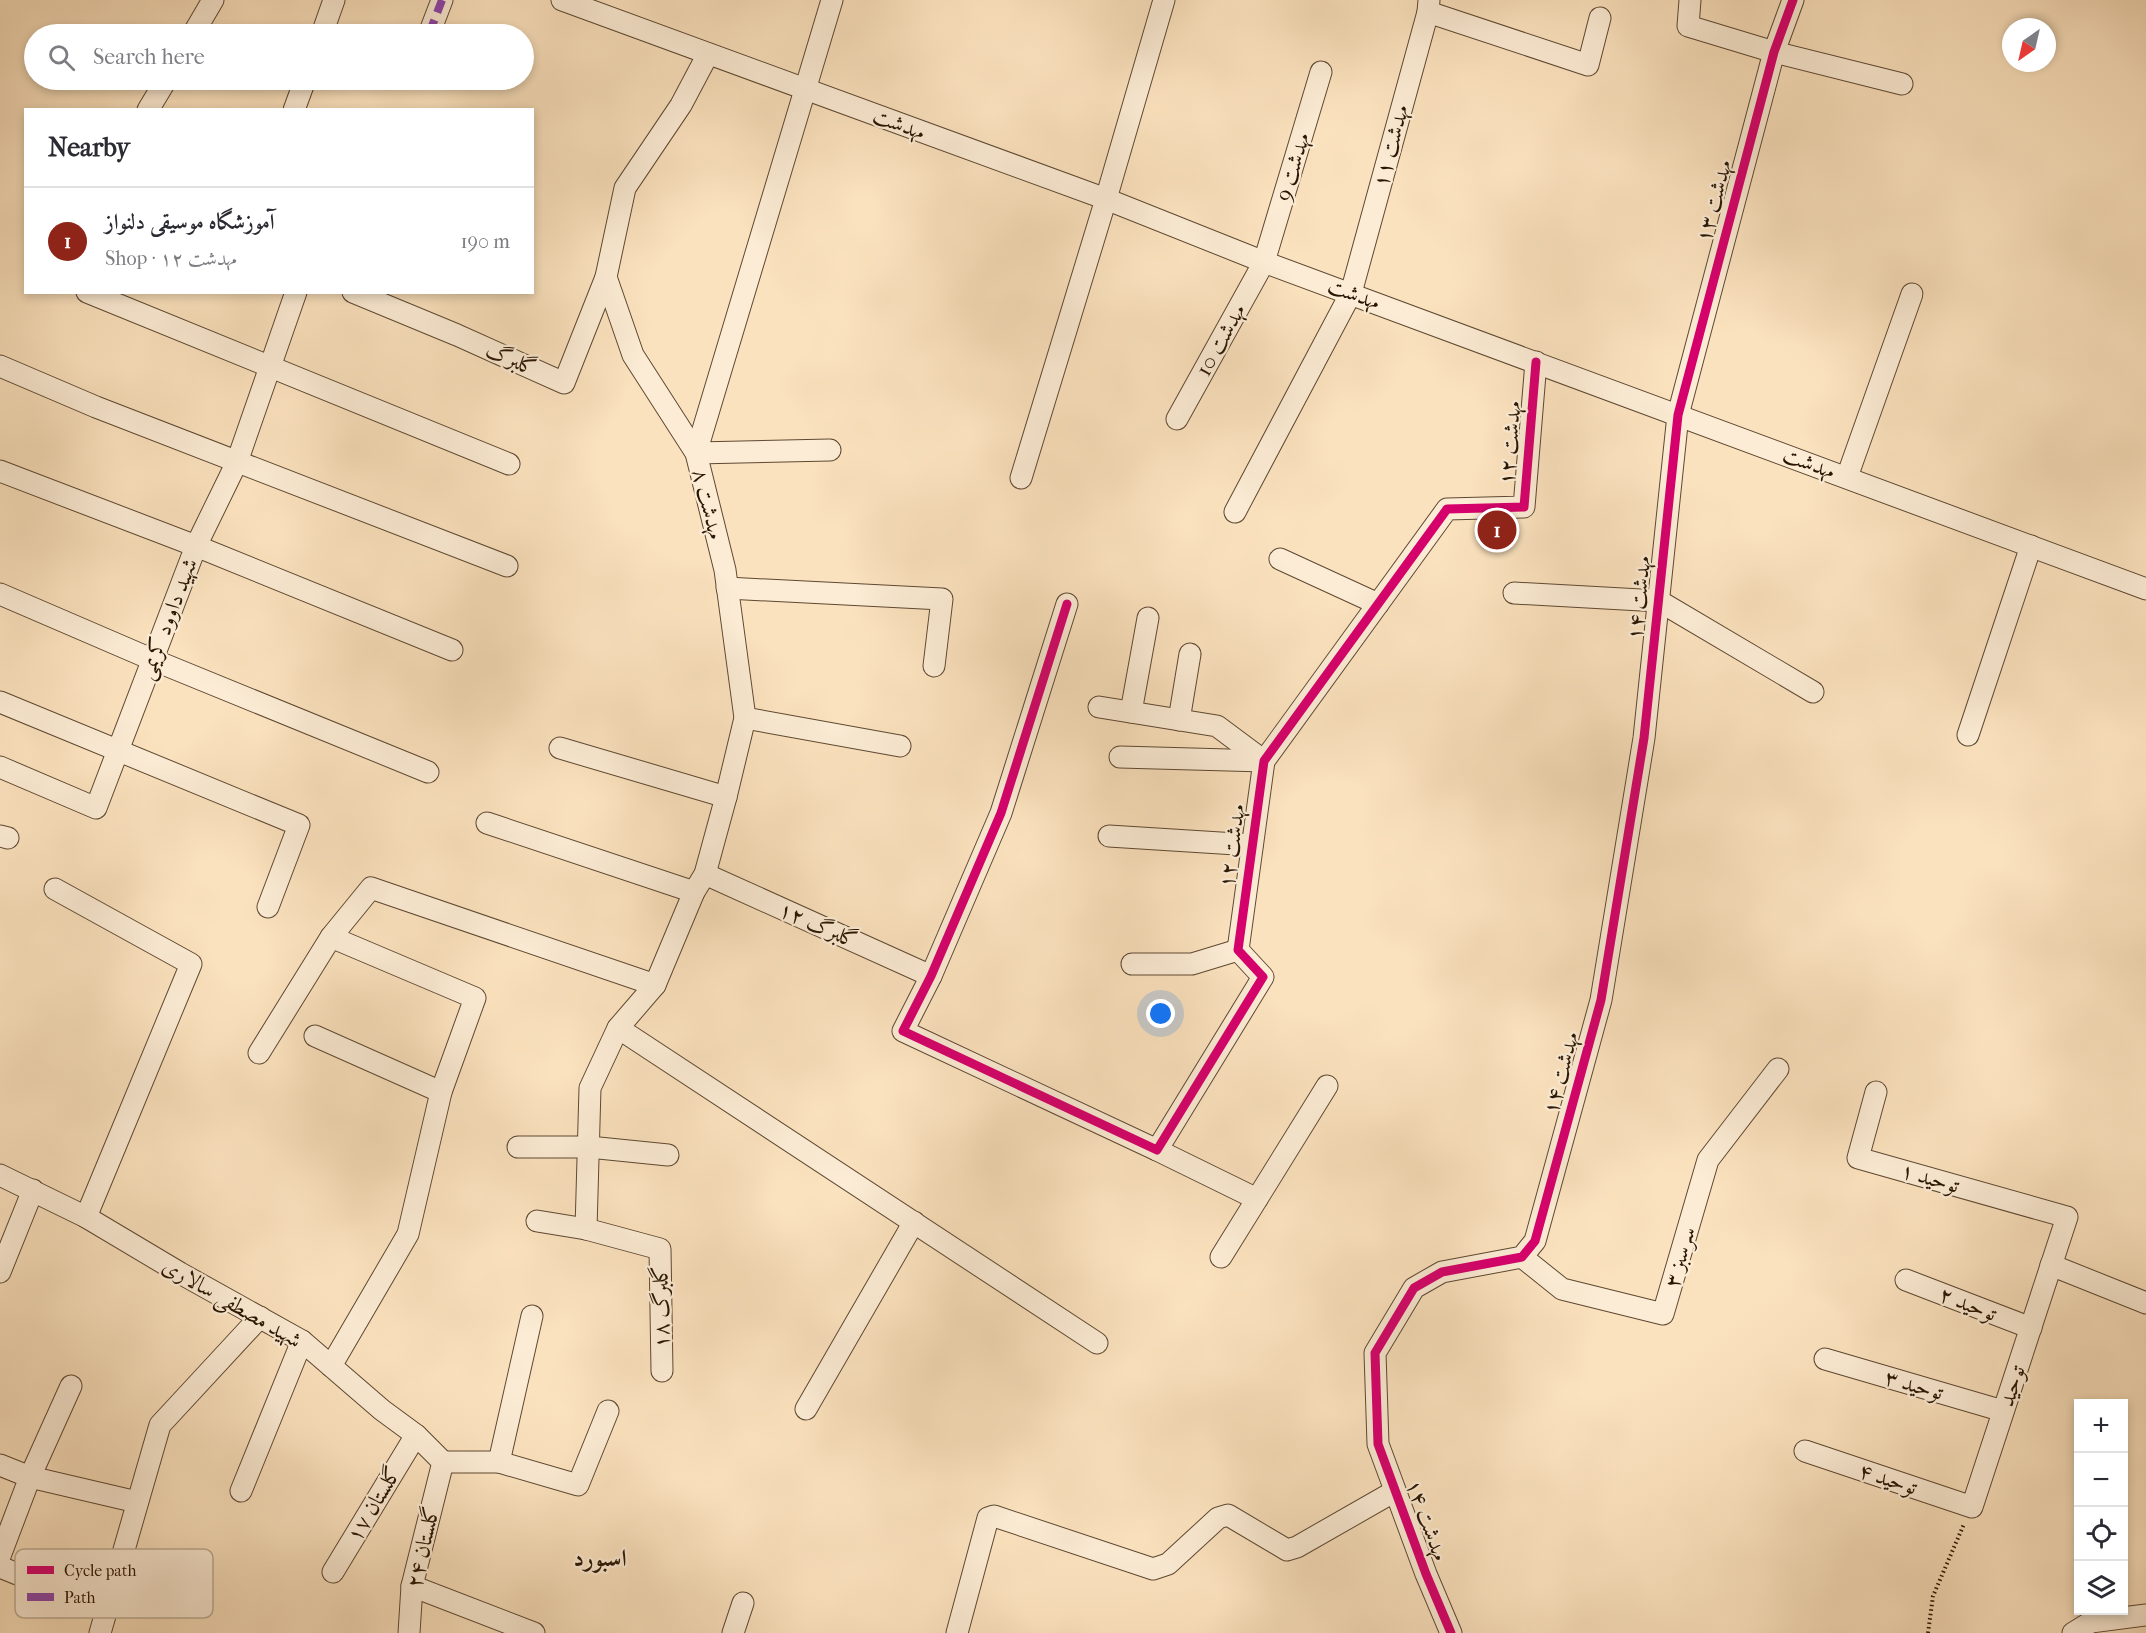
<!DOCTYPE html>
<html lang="en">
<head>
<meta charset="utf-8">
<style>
  :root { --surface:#fff; --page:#f2f2f3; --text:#2b2b33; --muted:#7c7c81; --line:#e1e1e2; --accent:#8f2418 }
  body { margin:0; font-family:"IM FELL French Canon",Amiri,serif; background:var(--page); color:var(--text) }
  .controls { position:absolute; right:18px; bottom:18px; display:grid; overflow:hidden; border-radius:0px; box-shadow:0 3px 9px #0003 }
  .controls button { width:54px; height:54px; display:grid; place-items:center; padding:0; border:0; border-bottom:2px solid var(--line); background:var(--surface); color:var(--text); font:30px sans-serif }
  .compass { position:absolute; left:2002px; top:18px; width:54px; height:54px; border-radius:50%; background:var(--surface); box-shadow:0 3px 9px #0003; rotate:214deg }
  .you { position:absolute; left:1161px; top:1014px; width:21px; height:21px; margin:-15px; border:4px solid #fff; border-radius:50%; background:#1a73e8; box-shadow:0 0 0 9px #1a73e833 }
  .badge { display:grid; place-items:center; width:39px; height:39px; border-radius:50%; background:var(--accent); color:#fff; font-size:20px; font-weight:700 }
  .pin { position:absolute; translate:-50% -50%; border:3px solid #fff; box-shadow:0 2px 6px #0006 }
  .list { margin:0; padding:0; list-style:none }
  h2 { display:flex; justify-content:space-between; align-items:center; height:78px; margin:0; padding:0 24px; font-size:26px }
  h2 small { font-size:20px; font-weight:400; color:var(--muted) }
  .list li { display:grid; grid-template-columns:39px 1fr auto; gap:18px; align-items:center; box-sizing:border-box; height:108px; padding:0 24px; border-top:2px solid var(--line) }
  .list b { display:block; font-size:22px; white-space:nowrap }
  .list p { margin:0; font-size:20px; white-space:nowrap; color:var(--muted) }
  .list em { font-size:20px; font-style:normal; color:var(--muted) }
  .icon { flex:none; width:33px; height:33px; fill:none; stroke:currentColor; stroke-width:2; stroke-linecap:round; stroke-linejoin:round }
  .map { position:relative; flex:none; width:2146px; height:1633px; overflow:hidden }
  .search { position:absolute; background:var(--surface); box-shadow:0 3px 9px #0003; left:24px; top:24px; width:510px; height:66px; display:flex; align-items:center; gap:15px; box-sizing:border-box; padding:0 21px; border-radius:33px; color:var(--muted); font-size:22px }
  .panel { position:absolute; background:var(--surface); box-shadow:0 3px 9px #0003; left:24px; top:108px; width:510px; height:186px; border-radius:0px }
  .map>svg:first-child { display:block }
</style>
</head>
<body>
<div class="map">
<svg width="2146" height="1633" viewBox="0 0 2146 1633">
  <rect width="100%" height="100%" fill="#fbe2be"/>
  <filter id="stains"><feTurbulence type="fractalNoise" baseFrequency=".00333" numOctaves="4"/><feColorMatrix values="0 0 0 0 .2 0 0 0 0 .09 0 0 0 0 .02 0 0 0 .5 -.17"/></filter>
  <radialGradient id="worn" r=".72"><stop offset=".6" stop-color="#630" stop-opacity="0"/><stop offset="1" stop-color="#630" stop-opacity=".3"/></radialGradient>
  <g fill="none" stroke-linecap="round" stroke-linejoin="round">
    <g stroke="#5e4831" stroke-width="23">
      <g id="minor">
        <path d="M562,0l544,199 158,63 882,327"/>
        <path d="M1690,0l-2,26 86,26 128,32"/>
        <path d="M1428,12l160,53 12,-47"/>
        <path d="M193,34l20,-34"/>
        <path d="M322,34l12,-34"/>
        <path d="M429,34l13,-34"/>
        <path d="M148,110l18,-30"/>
        <path d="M294,110l11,-30"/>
        <path d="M87,292l422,172"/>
        <path d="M353,292l104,43 107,48 42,-106"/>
        <path d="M0,366l96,41 411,159"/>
        <path d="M1177,419l87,-157 57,-190"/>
        <path d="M830,450l-134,3 136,-453"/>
        <path d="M0,471l196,75 256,104"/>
        <path d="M1847,477l65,-183"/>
        <path d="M1021,478l85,-279 58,-199"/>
        <path d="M1235,512l116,-219 77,-281 1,-12"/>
        <path d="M1280,559l98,45"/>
        <path d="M727,588l215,11 -8,67"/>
        <path d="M1514,593l145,8 154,91"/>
        <path d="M0,594l151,65 277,113"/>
        <path d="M1067,604l-66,209 -70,163 -28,55 254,119 106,-173 -25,-27 26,-189 183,-252 77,-2 12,-145"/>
        <path d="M0,702l299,123 -31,82"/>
        <path d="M1099,707l118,19 47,35"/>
        <path d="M1131,712l17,-94"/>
        <path d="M745,718l155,28"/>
        <path d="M1179,720l11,-66"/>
        <path d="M1968,735l63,-189"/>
        <path d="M560,748l166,49"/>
        <path d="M1120,757l144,4"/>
        <path d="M0,767l96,41 100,-262 41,-84 59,-170"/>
        <path d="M487,823l207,69"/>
        <path d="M0,836l8,2"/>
        <path d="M1109,836l143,9"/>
        <path d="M705,874l226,102"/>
        <path d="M55,889l136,75 -105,253"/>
        <path d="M331,937l144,61 -34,94"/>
        <path d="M1132,964h60l46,-14"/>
        <path d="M618,1028l479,315"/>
        <path d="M315,1036l126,56 -33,142 -77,132"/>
        <path d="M259,1053l72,-116 40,-49 284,97"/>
        <path d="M518,1147h71l79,8"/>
        <path d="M1157,1150l100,49"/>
        <path d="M0,1175l86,42 94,56 122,68 80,69 34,25 27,27"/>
        <path d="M537,1221l49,8 74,20 2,122"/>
        <path d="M586,1229l4,-141 28,-60 37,-43 39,-93 11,-18 21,-77 19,-79 -20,-148 -29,-117 -63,-98 -27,-78 19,-89 56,-83 27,-51"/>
        <path d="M1221,1257l106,-171"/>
        <path d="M1522,1257l40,32 101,25 45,-154 70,-91"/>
        <path d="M2051,1265l95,38"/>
        <path d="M0,1272l33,-82"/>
        <path d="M1906,1280l125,48"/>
        <path d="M1825,1359l178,52"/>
        <path d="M806,1409l108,-187"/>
        <path d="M1805,1451l167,56 95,-290 -209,-59 18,-66"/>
        <path d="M443,1462h56l79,23 30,-74"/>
        <path d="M499,1462l33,-146"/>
        <path d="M0,1465l30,12 107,25"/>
        <path d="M241,1491l61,-150"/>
        <path d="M0,1556l30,-79 41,-91"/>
        <path d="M0,1567l106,43"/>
        <path d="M333,1572l83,-137"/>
        <path d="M412,1586l122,47"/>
        <path d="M100,1633l60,-208 100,-108"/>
        <path d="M409,1633l3,-47 31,-124"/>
        <path d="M733,1633l10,-30"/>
        <path d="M957,1633l31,-115 6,-2 159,53 15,-5 50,-46 10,-3 59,35 10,-3 98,-56"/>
        <path d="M1451,1633l-25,-59 -48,-130 -3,-91 39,-65 28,-16 80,-15 13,-16 66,-241 43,-262 34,-323 96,-363 19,-52"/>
        <path d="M2073,1633l18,-11 55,-7"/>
      </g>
    </g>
    <path stroke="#291502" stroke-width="4" stroke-dasharray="1.5 3" stroke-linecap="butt" d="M1928,1633l5,-37 31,-72"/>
    <use href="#minor" stroke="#fcecd5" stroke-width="21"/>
    <path stroke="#8e44ad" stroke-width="8" stroke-dasharray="15 8" stroke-linecap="butt" d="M429,34l13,-34"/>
    <g stroke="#fcecd5" stroke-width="13">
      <g id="cycleway">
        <path d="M1067,604l-66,209 -70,163 -28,55 254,119 106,-173 -25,-27 26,-189 183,-252 77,-2 12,-145"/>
        <path d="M1451,1633l-25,-59 -48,-130 -3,-91 39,-65 28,-16 80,-15 13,-16 66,-241 43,-262 34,-323 96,-363 19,-52"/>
      </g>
    </g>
    <use href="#cycleway" stroke="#d6006c" stroke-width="9"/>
  </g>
  <g text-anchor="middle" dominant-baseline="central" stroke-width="4.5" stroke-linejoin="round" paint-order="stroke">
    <g font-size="22" fill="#291502" stroke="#fcecd5">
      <text transform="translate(899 124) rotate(20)">مهدشت</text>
      <text transform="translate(1391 146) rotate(-75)">مهدشت ۱۱</text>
      <text transform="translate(1293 167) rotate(-73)">مهدشت 9</text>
      <text transform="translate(1714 201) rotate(-75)">مهدشت ۱۳</text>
      <text transform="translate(1354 294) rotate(20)">مهدشت</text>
      <text transform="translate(1221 340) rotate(-61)">مهدشت 10</text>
      <text transform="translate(511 359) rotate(24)">گلبرگ</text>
      <text transform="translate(1510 443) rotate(-85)">مهدشت ۱۲</text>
      <text transform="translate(1809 463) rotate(20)">مهدشت</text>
      <text transform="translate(708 504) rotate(76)">مهدشت ۸</text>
      <text transform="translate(1639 598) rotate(-84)">مهدشت ۱۴</text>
      <text transform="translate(168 619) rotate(-69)">شهید داوود کریمی</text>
      <text transform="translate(1232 846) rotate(-82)">مهدشت ۱۲</text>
      <text transform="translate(818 925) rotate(24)">گلبرگ ١٢</text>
      <text transform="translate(1561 1073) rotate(-75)">مهدشت ۱۴</text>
      <text transform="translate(1930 1178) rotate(16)">توحید ۱</text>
      <text transform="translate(1680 1257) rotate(-74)">سرسبز ۳</text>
      <text transform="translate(232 1303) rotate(30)">شهید مصطفی سالاری</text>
      <text transform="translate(1968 1304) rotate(21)">توحید ۲</text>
      <text transform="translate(661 1307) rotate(-91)">گلبرگ ۱۸</text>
      <text transform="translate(1914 1385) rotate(16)">توحید ۳</text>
      <text transform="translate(2012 1386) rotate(-72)">توحید</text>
      <text transform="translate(1888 1479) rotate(18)">توحید ۴</text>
      <text transform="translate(374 1504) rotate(-59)">گلستان ۱۷</text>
      <text transform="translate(1427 1520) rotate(70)">مهدشت ۱۴</text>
      <text transform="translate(423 1547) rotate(-77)">گلستان ۲۴</text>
    </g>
    <g font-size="24" font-weight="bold" fill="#291502" stroke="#fcecd5">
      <text x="600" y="1558">اسبورد</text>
    </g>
  </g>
  <rect x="15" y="1549" width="198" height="69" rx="9" fill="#fcecd5" stroke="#bdac96" stroke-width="1.5"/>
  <rect x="27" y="1566" width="27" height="8" fill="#d6006c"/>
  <rect x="27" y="1593" width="27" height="8" fill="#8e44ad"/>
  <g font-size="16" fill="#291502">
    <text x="64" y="1576">Cycle path</text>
    <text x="64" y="1603">Path</text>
  </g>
  <rect width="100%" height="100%" filter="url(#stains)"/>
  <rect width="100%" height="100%" fill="url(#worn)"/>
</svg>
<div class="controls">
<button>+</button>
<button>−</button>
<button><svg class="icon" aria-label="locate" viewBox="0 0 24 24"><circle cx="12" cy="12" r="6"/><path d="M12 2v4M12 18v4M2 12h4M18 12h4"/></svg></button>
<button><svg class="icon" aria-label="layers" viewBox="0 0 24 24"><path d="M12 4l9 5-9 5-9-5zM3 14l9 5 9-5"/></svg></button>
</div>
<svg class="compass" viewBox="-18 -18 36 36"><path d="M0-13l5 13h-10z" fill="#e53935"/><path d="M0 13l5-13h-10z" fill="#7c7c81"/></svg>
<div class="you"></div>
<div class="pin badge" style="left:1497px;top:530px">1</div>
<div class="search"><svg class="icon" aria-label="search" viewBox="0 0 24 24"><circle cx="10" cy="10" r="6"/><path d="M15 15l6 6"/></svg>Search here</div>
<section class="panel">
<h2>Nearby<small></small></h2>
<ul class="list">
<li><span class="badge">1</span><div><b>آموزشگاه موسیقی دلنواز</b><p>Shop · مهدشت ۱۲</p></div><em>190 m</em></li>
</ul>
</section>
</div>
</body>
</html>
